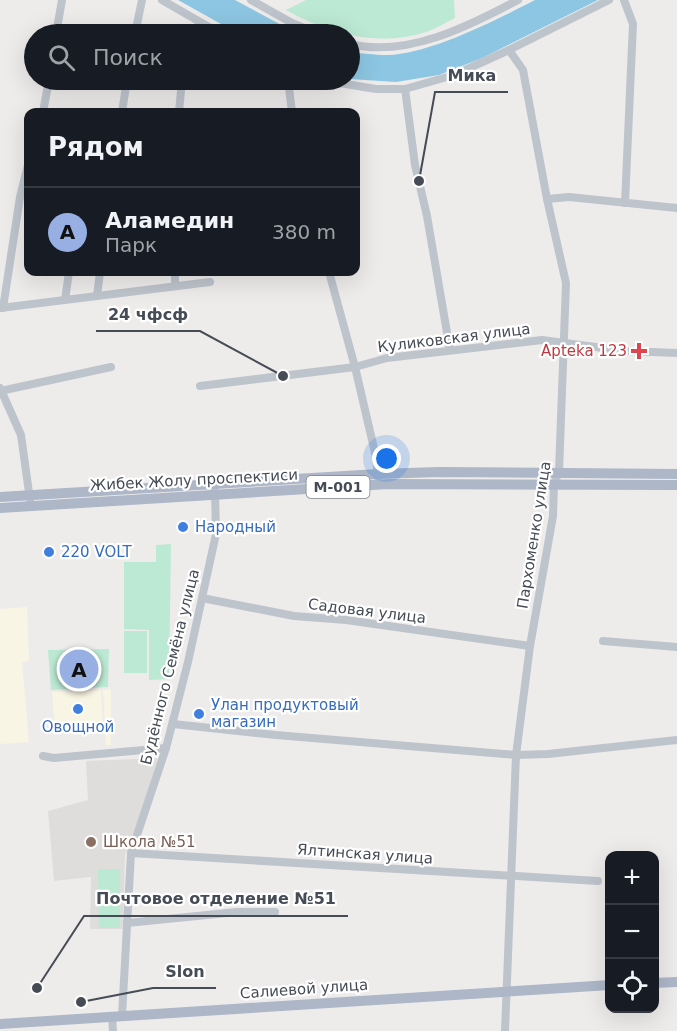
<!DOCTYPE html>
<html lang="ru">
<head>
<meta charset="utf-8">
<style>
  :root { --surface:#171b24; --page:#242831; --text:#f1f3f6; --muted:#9ea1a6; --line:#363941; --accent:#97afe2 }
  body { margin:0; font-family:"DejaVu Sans",sans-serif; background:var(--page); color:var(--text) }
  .controls { position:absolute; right:18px; bottom:18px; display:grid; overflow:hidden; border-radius:12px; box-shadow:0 6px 24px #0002 }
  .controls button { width:54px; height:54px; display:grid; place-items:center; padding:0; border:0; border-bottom:2px solid var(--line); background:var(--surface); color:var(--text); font:30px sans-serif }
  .you { position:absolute; left:387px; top:459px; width:21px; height:21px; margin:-15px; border:4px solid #fff; border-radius:50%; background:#1a73e8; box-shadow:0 0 0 9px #1a73e833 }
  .badge { display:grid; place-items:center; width:39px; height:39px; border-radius:50%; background:var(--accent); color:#111; font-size:20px; font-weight:700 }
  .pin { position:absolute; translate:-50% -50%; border:3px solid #fff; box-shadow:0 2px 6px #0006 }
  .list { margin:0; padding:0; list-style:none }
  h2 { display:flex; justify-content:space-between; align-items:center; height:78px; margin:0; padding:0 24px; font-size:26px }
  h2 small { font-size:20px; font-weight:400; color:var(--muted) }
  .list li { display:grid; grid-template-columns:39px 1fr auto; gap:18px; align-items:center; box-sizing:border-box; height:90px; padding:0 24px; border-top:2px solid var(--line) }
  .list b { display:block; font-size:22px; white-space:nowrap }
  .list p { margin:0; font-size:20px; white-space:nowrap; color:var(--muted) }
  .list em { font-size:20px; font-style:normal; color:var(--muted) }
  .icon { flex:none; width:33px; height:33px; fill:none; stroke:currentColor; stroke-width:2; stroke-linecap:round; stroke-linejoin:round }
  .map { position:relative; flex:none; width:677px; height:1031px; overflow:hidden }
  .search { position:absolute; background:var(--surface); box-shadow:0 6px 24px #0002; left:24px; top:24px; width:336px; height:66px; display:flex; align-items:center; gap:15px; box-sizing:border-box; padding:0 21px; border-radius:33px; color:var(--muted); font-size:22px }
  .panel { position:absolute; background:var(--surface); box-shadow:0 6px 24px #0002; left:24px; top:108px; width:336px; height:168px; border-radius:12px }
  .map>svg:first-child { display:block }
</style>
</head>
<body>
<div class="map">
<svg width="677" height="1031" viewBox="0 0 677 1031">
  <rect width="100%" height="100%" fill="#eeebeb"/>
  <g fill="#f9f5e4">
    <path d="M27,607l2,54 -7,1 7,80 -29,2v-135z"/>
    <path d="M111,689v56h-5l-3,-55z"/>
    <path d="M101,690l2,36 -48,3 -3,-37z"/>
  </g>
  <path fill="#dfdddc" d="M158,758l-21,72 -12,25 -2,74h-33l1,-52 -37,4 -6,-70 40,-11 -2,-39z"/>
  <g fill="#bce9d3">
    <path d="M306,0h148l1,18c-9,4 -19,11 -29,14 -48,16 -98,1 -140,-22z"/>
    <path d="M171,544l-2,135 -20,1v-50l-25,-1v-67h32v-17z"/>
    <rect x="124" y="631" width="23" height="42"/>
    <path d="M109,649l-1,38 -57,3 -3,-40z"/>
    <path d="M98,869h22v59h-21z"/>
  </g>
  <g fill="#8dc6e2">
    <path d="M178,0h57l63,34h-59z"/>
    <path d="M535,0h63l-116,58 -43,17 -43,7 -46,-3v-27c11,1 25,3 37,3 43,-1 109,-35 148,-55z"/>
  </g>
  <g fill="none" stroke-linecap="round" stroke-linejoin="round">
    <g stroke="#bec4cc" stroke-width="8">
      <path d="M162,0l59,34"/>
      <path d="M251,0l41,23 27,11"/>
      <path d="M624,0l9,24 -8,179"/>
      <path d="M56,34l6,-34"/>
      <path d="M135,34l7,-34"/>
      <path d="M195,34l4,-11"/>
      <path d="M350,44c57,14 119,-18 168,-44"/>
      <path d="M288,80l4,32"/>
      <path d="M321,80l55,9h29l49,-14 55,-25 100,-50"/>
      <path d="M405,89l10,76 12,51 23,134"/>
      <path d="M43,112l6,-32"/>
      <path d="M122,112l5,-32"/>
      <path d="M179,112l3,-32"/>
      <path d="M547,199l22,-2 108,11"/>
      <path d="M329,272l26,95 21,90 2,21"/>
      <path d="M175,285v-13"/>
      <path d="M97,296l3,-24"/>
      <path d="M65,300l4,-28"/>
      <path d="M0,308l210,-26"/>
      <path d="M3,308l17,-111 8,-32"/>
      <path d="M200,386l155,-19 32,-9 155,-18 84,11 51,2"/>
      <path d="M0,388l21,47 9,65"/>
      <path d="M0,391l111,-24"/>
      <path d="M202,598l92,18 52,4 184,26"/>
      <path d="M603,641l74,6"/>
      <path d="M173,724l103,11 240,20 32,-1 129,-14"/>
      <path d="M43,756l11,2 112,-10"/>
      <path d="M131,853l467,28"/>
      <path d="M127,923l110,-11h38"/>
      <path d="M112,1016l1,15"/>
      <path d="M122,1016l9,-163 35,-105 22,-86 28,-128 -1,-43"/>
      <path d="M505,1031l11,-276 14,-109 23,-130 1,-32 5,-12 7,-189 -19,-84 -24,-129 -14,-20"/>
    </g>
    <g stroke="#adb7c8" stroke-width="10">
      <path d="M0,497l378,-23 61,-2 238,2"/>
      <path d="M0,508l388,-24 289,1"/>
      <path d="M654,983l23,-1"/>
      <path d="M0,1024l610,-39"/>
    </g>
  </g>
  <path fill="#e0444e" stroke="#fff" stroke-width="2" d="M636 342h6v6h6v6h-6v6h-6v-6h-6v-6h6z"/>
  <g fill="#3f7fe0" stroke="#fff" stroke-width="2">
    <circle cx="183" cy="527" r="6"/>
    <circle cx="49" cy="552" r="6"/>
    <circle cx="78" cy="709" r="6"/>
    <circle cx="199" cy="714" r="6"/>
  </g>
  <circle fill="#8d6e63" stroke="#fff" stroke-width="2" cx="91" cy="842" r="6"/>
  <g text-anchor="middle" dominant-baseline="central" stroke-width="4.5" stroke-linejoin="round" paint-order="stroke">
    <rect fill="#fff" stroke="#7e8289" stroke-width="1.5" x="306.5" y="476" width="63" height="22" rx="4.5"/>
    <g font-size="14" font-weight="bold" fill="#464c56">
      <text x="338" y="487">М-001</text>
    </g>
    <g font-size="15" fill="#464c56" stroke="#fff">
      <text transform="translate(454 338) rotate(-7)">Куликовская улица</text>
      <text transform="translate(194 480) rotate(-3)">Жибек Жолу проспектиси</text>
      <text transform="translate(534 535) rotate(-81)">Пархоменко улица</text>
      <text transform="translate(367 611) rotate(7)">Садовая улица</text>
      <text transform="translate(170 667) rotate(-76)">Будённого Семёна улица</text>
      <text transform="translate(365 854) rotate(4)">Ялтинская улица</text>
      <text transform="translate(304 989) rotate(-4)">Салиевой улица</text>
    </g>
    <g font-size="15" fill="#be3a42" stroke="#fff" text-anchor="end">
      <text x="627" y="351">Apteka 123</text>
    </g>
    <g font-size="15" fill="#366cbe" stroke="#fff" text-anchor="start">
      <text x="195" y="527">Народный</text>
      <text x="61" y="552">220 VOLT</text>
      <text x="211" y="705">Улан продуктовый<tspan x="211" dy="17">магазин</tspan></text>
      <text x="78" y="727" text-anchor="middle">Овощной</text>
    </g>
    <g font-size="15" fill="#785e54" stroke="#fff" text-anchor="start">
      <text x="103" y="842">Школа №51</text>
    </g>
  </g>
  <path fill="none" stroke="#464c56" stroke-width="2" d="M419 181L435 92H508M283 376L200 331H96M37 988L84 916H348M81 1002L153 988H216"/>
  <g fill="#464c56" stroke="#fff" stroke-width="2">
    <circle cx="419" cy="181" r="6"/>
    <circle cx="283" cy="376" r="6"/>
    <circle cx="37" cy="988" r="6"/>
    <circle cx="81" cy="1002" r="6"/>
  </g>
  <g font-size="16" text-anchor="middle" font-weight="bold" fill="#464c56" stroke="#fff" stroke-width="4.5" stroke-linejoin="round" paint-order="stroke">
    <text x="472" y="81">Мика</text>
    <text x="148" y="320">24 чфсф</text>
    <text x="216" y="904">Почтовое отделение №51</text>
    <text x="185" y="977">Slon</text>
  </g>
</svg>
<div class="controls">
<button>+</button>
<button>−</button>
<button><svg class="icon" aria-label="locate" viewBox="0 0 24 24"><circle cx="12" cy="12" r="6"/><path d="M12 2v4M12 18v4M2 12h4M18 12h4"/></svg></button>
</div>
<div class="you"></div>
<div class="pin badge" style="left:79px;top:669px">A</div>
<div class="search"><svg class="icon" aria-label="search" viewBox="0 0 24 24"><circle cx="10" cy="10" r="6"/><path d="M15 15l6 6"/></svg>Поиск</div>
<section class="panel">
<h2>Рядом<small></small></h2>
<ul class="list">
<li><span class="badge">A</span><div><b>Аламедин</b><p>Парк</p></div><em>380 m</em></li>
</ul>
</section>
</div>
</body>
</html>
